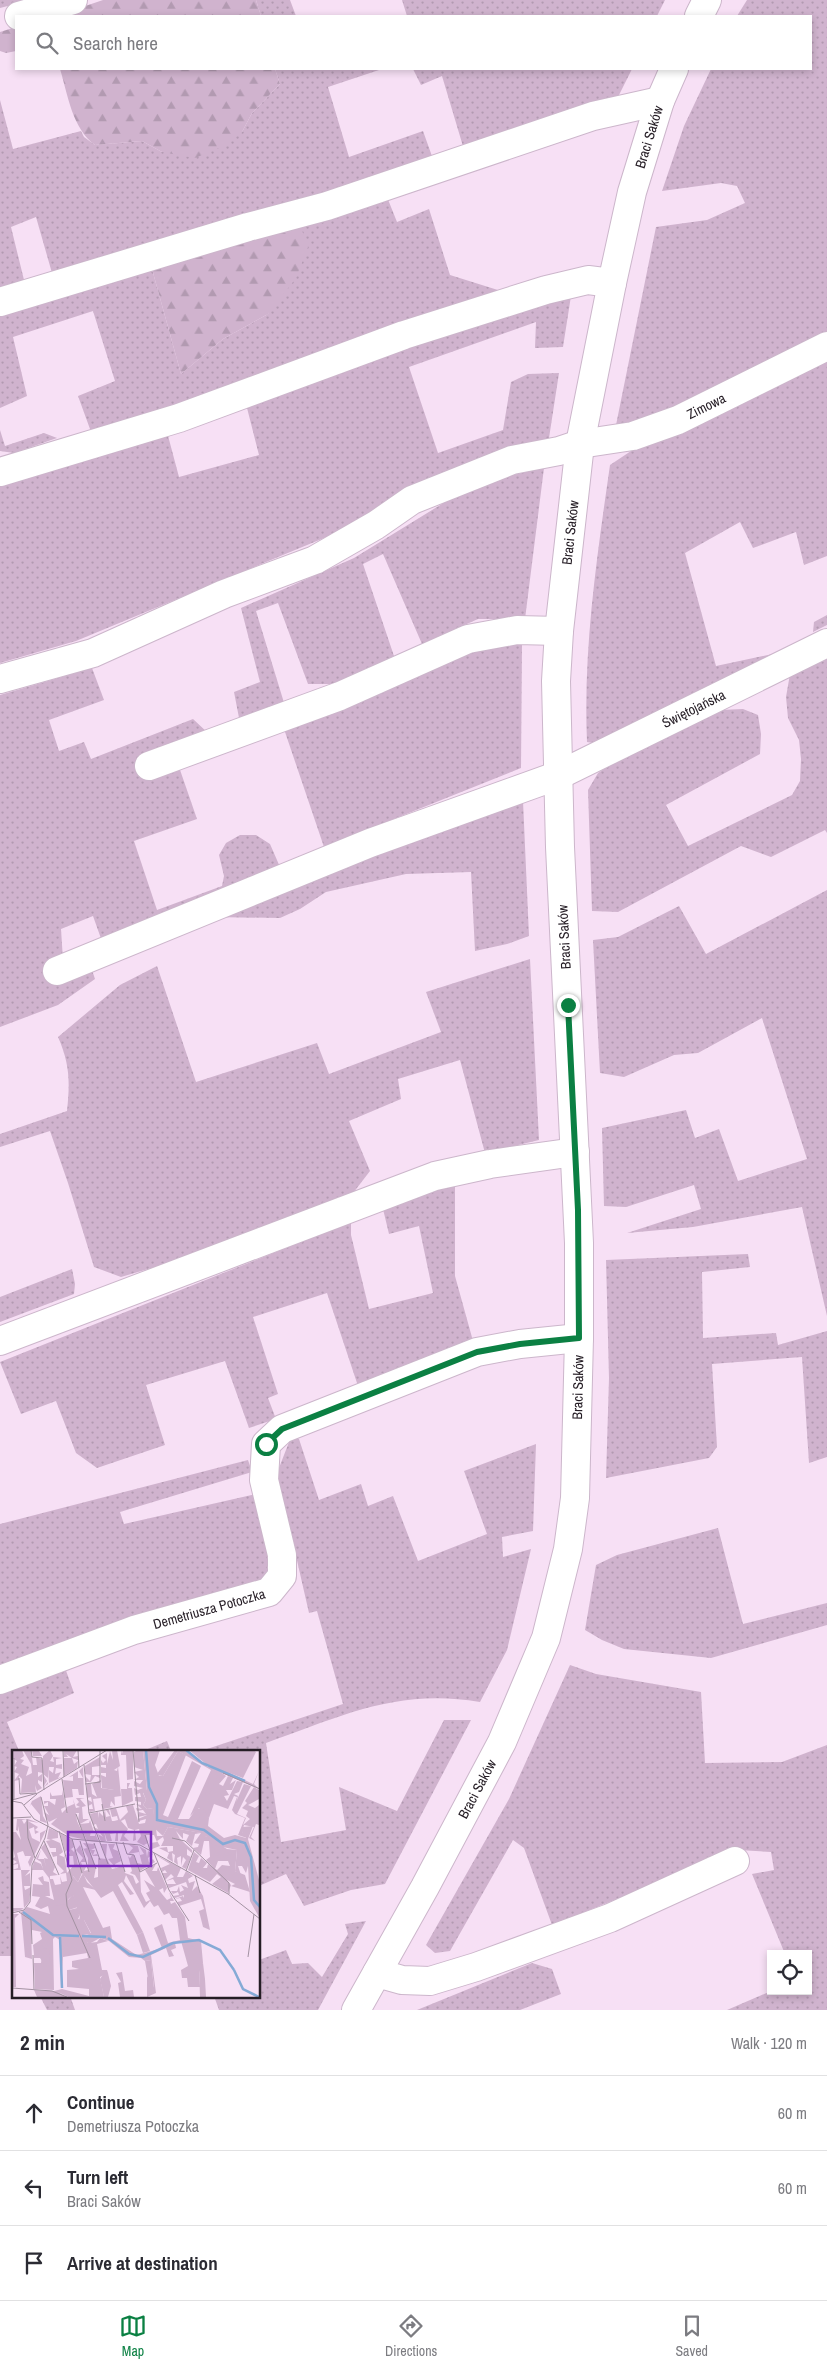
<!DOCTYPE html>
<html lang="en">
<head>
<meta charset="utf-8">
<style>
  :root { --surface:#fff; --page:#f7f7f7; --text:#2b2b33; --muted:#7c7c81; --line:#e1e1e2; --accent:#0b8043 }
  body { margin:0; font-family:"Archivo Narrow",sans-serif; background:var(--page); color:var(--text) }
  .controls { position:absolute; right:15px; bottom:15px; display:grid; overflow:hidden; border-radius:0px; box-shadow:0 2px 8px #0003 }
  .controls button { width:45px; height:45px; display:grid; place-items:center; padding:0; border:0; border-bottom:1px solid var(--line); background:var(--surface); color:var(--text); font:25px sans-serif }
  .stop { position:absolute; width:15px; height:15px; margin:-11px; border:4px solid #0b8043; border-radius:50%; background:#fff }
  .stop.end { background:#0b8043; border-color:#fff; box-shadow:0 1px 5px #0008 }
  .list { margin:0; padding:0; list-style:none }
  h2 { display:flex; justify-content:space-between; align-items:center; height:65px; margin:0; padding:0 20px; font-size:21px }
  h2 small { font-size:16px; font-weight:400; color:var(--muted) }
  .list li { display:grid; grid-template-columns:32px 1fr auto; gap:15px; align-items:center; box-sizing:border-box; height:75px; padding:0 20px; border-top:1px solid var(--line) }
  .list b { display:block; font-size:19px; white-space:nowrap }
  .list p { margin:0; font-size:16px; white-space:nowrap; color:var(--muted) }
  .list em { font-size:16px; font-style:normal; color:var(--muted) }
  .icon { flex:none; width:28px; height:28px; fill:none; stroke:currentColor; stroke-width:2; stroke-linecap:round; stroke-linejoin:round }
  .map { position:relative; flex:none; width:827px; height:2010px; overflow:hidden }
  .search { position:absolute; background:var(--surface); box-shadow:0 2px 8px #0003; left:15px; right:15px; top:15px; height:55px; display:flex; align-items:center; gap:12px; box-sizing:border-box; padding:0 18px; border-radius:0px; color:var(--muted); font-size:19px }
  .sheet { height:290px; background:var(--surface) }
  nav { display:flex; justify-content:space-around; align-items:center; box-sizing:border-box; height:70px; border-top:1px solid var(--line); background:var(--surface); font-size:14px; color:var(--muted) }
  nav a { display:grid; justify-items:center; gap:2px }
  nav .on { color:var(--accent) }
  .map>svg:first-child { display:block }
</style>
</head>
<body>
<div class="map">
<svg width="827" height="2010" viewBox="0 0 827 2010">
  <defs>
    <pattern id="grass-dots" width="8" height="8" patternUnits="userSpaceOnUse" patternTransform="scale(1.25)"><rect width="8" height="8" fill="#d0b3ce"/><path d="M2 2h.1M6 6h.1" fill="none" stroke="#b29ab1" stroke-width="1.8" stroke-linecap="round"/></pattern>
    <pattern id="forest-firs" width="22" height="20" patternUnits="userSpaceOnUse" patternTransform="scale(1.25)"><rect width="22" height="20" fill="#d0b3ce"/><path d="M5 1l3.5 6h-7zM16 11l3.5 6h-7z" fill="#b29ab1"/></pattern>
  </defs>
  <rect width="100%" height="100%" fill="#f7e0f5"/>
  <g fill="url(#grass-dots)">
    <path d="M0,0h31l-31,8z"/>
    <path d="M256,0h34l6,16h-35z"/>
    <path d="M402,0h263l-8,16h-250z"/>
    <path d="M747,0h80v335l-193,93 -19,2 41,-203 51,-7 38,-17 -8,-17 -16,-3 -59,8 22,-65 27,-57h100v-53h-74z"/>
    <path d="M275,69h107l-54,18 21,70 74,-26 10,28 -108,39 -273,75 -16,-56 -25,10 14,57 -25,8v-192l13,49 68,-18 3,6 11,8 47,-4 20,11 80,-20 10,-19 28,-29z"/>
    <path d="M413,69h219l-15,30 -152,54 -23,-77 -21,9z"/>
    <path d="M387,197l10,25 32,-13 21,66 51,16 -399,142 -12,-4 -12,-33 37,-15 -22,-70 -80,26 14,59 -27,12v-93l152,-46 29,105 42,-35 45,-25 32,-89z"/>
    <path d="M571,296l-8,51 -28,1 1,-26 -127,45 29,86 65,-23 8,-48 17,-8 31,-1 -10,65 -146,57 -62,36 -265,110 -76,22v-178l167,-53 12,45 80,-22 -13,-51 109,-39z"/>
    <path d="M827,355v201l-23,9 -8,-33 -43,16 -13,-26 -55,31 31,113 71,-15 -188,93 -12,-2c-4,-93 10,-186 23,-277l24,-16z"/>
    <path d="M0,430l5,16 39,-13 13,5 -43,15 -14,-2z"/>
    <path d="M544,468l-19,151h-47l-56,25 -39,-90 -20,10 31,92 -57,28h-29l-30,-81 -22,8 29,95 -45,17 -6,-31 26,-10 -19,-74 113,-50 122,-75z"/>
    <path d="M827,615v10l-14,7 1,-10z"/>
    <path d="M522,644l-1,124 -197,79 -40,-118 184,-80z"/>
    <path d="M827,655v178l-2,-3 -54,27 -30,-11 -123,66 -26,-1 -4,-121 10,-17 24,-16 98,-47 23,-1 15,6 3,19 -1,20 -94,51 22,41 104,-51 8,-14 1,-22 -2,-19 -11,-22 -2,-21 4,-23z"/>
    <path d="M92,668l12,32 -55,20 10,31 25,-9 7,17 102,-40 15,14 -72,28 9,18 34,-12 18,52 -63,22 23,69 65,-24 2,-10 -5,-21 7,-12 14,-8h16l14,9 10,23 -176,80 -11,-31 -32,13 2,31 29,10 3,9 -37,26 -58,22v-332z"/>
    <path d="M523,801l6,135 -22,8 -32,7 -4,-79 -65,2 -80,18 -26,17 -20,9 -67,-1z"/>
    <path d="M827,890v426l-25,-109 -109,20 -66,6 74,-24 -7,-24 -68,22 -22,-1 -2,-78 84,-18 9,28 24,-9 19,52 69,-22 -45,-141 -64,35 -24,2 -50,22 -24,-4 -7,-133 25,-3 61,-31 27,48z"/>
    <path d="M530,959l9,181 -54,13 -25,-93 -62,19 3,20 -52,22 21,50 -20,26 -110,45 -119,35 -27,-10 -26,-84 -18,-52 -50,16v-13l67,-23c3,-28 3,-47 -9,-74l62,-52 37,-19 39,116 121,-39 12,31 112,-42 -15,-40z"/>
    <path d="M455,1180v96l18,65 -115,45 -31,-93 -74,24 25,77 -10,4 8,21 -27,9 -24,-67 -79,24 19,60 -68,23 -21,-15 -20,-52 -35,13 -21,-52 351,-140v13l18,74 64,-16 -14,-67 -30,8 -6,-25z"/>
    <path d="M748,1254l2,13 -48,5 1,66 73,-5 2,12 49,-14v126l-18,6 -7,-106 -90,7 5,83 -8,11 -103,20 3,-100 -3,-118z"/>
    <path d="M72,1269l3,15 -1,10 -74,28v-25z"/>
    <path d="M291,1437l8,2 20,61 42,-16 7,22 25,-10 25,65 69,-27 -23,-63 72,-27 -3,87 -31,6 1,20 28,-8 -24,101 -27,52c-83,-14 -138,14 -214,41l15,99 65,-12 -7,-43 58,24 47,-91h27l-86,164 -34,6 -47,16 -18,-32 -27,12v-135h-58l142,-47 -26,-93 -8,2 -32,-140z"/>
    <path d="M248,1460l4,12 -132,40 4,12 132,-30 19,75 -9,16 -266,88v-149z"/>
    <path d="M718,1528l25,96 84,-21v22l-116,33 -87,-9 -22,-9 -17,-10 11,-65 21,-10z"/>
    <path d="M64,1665l10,28 -67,29 12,29h-5v205h-14v-269z"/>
    <path d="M570,1665l26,9 105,18 4,71 77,-1 45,-17v265h-100l44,-19h37v-37h-23l-33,-80 22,-4 -3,-18 -32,-2 -187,75 -28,-77 -11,-8 -63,111 -15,2 -9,-8 83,-146z"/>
    <path d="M167,1741l4,10h-28z"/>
    <path d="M366,1921l-48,89h-99l-5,-14h45v-36l27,-10 6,14 16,-1 14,14 26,-43 -3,-10z"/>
    <path d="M532,1963l20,6 9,25 -41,16h-103z"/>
    <path d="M40,1996h30l5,14h-28z"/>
  </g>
  <g fill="url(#forest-firs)">
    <path d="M103,0h153l5,16h-205z"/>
    <path d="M16,27v24l-10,2 -6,-2v-19z"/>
    <path d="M60,69h215l5,15 -28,29 -10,19 -16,13 -31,13 -33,-6 -20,-11 -47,4c-23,-17 -27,-50 -35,-76z"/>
    <path d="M300,225l8,22 -12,31 -28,36 -45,25 -42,35 -29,-105z"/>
  </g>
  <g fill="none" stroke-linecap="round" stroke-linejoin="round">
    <g stroke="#ccb6cb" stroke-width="30">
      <g id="minor">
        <path d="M19,16l54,-16"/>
        <path d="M699,16l8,-16"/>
        <path d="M0,302l248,-75 79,-21 266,-90 67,-15"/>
        <path d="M0,472l179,-54 225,-83 142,-45 42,-10 24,3"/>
        <path id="s1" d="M0,679l93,-26 131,-59 91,-34 61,-35 36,-25 100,-40 47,-9 21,-7 53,-8 45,-16 149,-74"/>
        <path d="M149,766l191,-70 128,-57 49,-9 42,1"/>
        <path id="s2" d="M57,971l313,-128 189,-68 268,-132"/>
        <path d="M0,1341l435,-165 55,-12 85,-12"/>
        <path id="s3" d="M0,1680l134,-50 135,-38 13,-16v-21l-18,-75 2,-36 16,-15 195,-77 43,-8 59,-6"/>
        <path d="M377,1973l25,7 28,1 46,-14 134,-49 125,-57"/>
        <path id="s4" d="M356,2010l69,-123 77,-145 44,-104 22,-89 7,-51 4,-160v-95l-19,-396 -4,-166 3,-50 21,-187 32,-161 20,-91 28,-91 14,-32"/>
      </g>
    </g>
    <use href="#minor" stroke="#fff" stroke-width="28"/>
  </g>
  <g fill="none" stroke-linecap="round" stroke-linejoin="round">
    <path stroke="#0b8043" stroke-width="6" d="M266,1444l16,-15 195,-77 43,-8 59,-6 -1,-128 -10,-205"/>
  </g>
  <g text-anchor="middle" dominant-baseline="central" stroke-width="5" stroke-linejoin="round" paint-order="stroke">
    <g font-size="14" fill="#251d25" stroke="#fff">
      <text stroke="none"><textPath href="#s4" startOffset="1932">Braci Saków</textPath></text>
      <text stroke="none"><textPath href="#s1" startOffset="762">Zimowa</textPath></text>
      <text stroke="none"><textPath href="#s4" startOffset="1528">Braci Saków</textPath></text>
      <text stroke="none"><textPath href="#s2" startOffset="689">Świętojańska</textPath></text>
      <text transform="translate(564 937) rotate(-93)">Braci Saków</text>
      <text stroke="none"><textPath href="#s4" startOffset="672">Braci Saków</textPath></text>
      <text stroke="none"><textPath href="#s3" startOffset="221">Demetriusza Potoczka</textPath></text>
      <text stroke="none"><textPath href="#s4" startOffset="252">Braci Saków</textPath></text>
    </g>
  </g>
  <g transform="translate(12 1750)">
    <rect width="248" height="248" fill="#f7e0f5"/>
    <path d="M0,0h10l2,6 -4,3 4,1 -3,4 8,3 -3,9 6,-3 -1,-9 -8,-14h8l2,15h4l-1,-8 7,3v-9h-4l3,5h-9l-1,-6h11v6l7,-6 3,6 -3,5 4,1 -1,-5 9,1 -6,1v6l6,-1v5l-6,-1 -1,6 6,-2 -3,6 4,-1 -13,6v-13l4,3 1,-6h-5l-1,17 -4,3 4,-5v-4l-5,-4 4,7 -4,6v-14l-5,-1v5l4,-3v8l-4,-2v3l4,5 -5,3 -2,-6 1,7 -15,1 1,-14 -3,-3v4l-5,1 5,-7 -5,-2 3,-5 -3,-1 3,-5 -5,-3zM52,0h13l-4,7 5,-1v4l-6,-2 2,6 4,-3 -1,7 -13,8v-18h8l-6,-4 2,3h-4zM100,0h5l3,16 -6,4v7l-11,1 -2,-1v-2l5,2v-4h-5v-6l5,1v-3h-5v-5l2,3 3,-3 -4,-4 5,-3v11l3,-13 3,9zM109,0l1,4 1,-4h10v29l-6,1 -1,-25h-5zM126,0h5l4,41 -4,2 3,7 -3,5 4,4 6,-1 4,28h6l5,-9 34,6 -1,6 5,-3 21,13 10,1 -2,21 10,4 5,17 -19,-6 4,-2 -8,-4 4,5 -3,8 -16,-9 9,-7 -4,-3 -7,8 -22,-12 6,-18 5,4 -3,6 3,1 2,-5 6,5 -4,5h4l1,-4 12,8 -3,-2 5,-5 8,1 -2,-5h-10l-3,8 -9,-9 4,-3 -1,-16h-5l-3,14 -8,-7 5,-1 1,-3 -5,-1 7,-10 -6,1 -3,12 -6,-5 3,-6 -6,-2v6l-7,-8 4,8 12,11v3l-5,-4v6l4,2 -5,12 -4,-2 4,-7 -3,-3 -2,9v-10l-4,2 1,7 -4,-3 1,-7 -3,-2 1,9 -6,-4 2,-5 -10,-5 8,-1 1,5 5,-1v-5h-12l3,-6 -1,-3 -6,4 3,5 -8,3 -2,-6 7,-1 -3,-7h-8l2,8 -4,2 5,3 -12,-6 4,-6 -2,-7 -4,1 1,10 -3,1 1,-11 -6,-2 -3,-9 -4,2 7,8 -4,7 5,5h-9l3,-9 -5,1v8h-3l1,-8 -6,1 2,7h-5l-3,-10 2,10 -5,1 -3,-8 5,3 -3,-4h-4l-3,-6 5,2 -2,-5 -3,1 -3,-11 8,-2 1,6v-6l4,4 2,-6 1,7 4,-1 -4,-6h3l3,11h2l4,-1 -1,-4 -5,1 -2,-8 6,-1 4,12 8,-8 -2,-6 7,-1 6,19 6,-1 1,-4 -7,2 -1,-2 9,-4 -9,2 1,-5 7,2 -3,-4 -6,1 -1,-3 6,1 -6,-5 5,1v-3l-6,-1v-4h6l-1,-4 -5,2 -1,-7 4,2 5,-2 -9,-2v-5l6,3 3,-4h-9l5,-3 -5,-5 9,-2 -9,-3v-15zM163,0h9l24,17 6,-2 39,19 6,-13 -5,13 5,5 -37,-16 4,3 -7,8 4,2 5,-10 5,2 -3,6 6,-4 -4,10h-6l3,5 -5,1 3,5 10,-20 6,1 -4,10 -5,2 4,2 -2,6 8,-18 7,2 -14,28 9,4 -3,7 7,-6 -4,-3 2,-5 -6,-3 5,-5 -2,-2 9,-14 5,3v9l-11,6 7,3 4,-3v20l-3,-1 -5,13 4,4 -6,-3 5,-11 -10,-2 -2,8 2,-5 4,2 -1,8 -9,-3 7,-17 -10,-4 -3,-4 5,-13 -3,-1 -6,13 -14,-5 -5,14 -10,-10 -9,8 21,-46 -33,-19 -15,25 -7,-1zM88,7v9l-8,1v8h8v3l-5,-2 -4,6h-5l-1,-6 5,5 1,-6 -6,-1v-8zM71,17l1,28h-5l-1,-6h-6l1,8 -8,1 -2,-18 10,1v-5l-4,1 9,-6v7h5l-4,-7zM89,30v8l13,2 1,16 -4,-5 -1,5 3,1 -10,2 -2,-11 -8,1 2,12 -5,1 -1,-3h4l-1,-5 -4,2v-6l4,2 -1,-5 -4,1v-14h4l1,10 5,3 -5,-13zM115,33h3l-2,5h4l1,13 -11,5 -1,-17h6zM51,40l2,17 -4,2 1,4 4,-4 1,5v-7l7,-3 -1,-5 3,9 4,-1 -4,-2 3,-3 -3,-4h9l-5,1 6,7 -4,1 1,12h6l-9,5 9,-1 1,-3 4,12 -3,-1 -1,5h5v-3l4,9 -12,-1 -9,-20 1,-8h-3l1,8 9,19 -17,-4 -18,-12 6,-6 -8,4 -3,-4 -2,-6 5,3 -5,-9h4v-4l-4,2v-3h5l6,4 1,-6h-6v-7l2,4 10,-1zM29,46l2,20 4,7 -7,-2v-6l-9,-11 -2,4 3,-7zM5,69h10l-5,1 2,4 4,-5 11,4 -11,-2 10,6 -3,3 4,2 -4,2 -1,-7 -5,2 3,9 8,4v-9l6,-3 -12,26 -2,-4 2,5 -4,10 -2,-5 3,-6h-6l5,13 -7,-18 -6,2 4,17h-9l6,-2v-4l-6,1 5,-3 -5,-3 3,-2 -2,-8 -1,4v-30l1,9h3l5,8 -3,-14v5l-2,-1zM37,78l9,4v6l-7,1 9,4 3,9 -4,3 5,2v-4l3,20 7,-8 -1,-9h-7l4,-3 -2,-4 -3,3 -5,-19 12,7 2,7 -3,2 3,3 1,-4 3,17 5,-7 -7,-8 4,-5 6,17h-5l1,3 4,2 -2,4 4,-1v-12l-8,-16 3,7 4,-1 -4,-5 11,1 1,4 -4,2h4l-2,5 4,-1 1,2h-5l-5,-9 8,20 -2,11 4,-1v-19l8,1 -5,-15h6l-1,13 6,12 4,-1 -8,-9 5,-1 -5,-14h7l-2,5 5,2 3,10 -6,3 1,4 6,-2v-3l3,10 8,3 3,8 3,-2 -4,-7 -5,-2 2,-2 -4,-15 2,2 3,-4 4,9 5,1 -3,-12 -11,2 5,-6 -5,-4 10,2 2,9 4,-1 -5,-8 7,4 1,7 1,-6 5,3 -5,4 1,5 4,-4 2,3 -15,9 1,21 5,10 4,-2 -4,-7 4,-2 -6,-11 11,7 -10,-17 11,-6 -4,7h5l1,-4 9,21 -3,5 -1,-5 -4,2 3,4 5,6 4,-2 -2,-6 5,9h-4l1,3 4,-2 10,15 3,21 13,3 2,22 -4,9 1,15h-12l-1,-9h-5l-1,-8 7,-4 -7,-25 -6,2 1,5 -5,2 3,6 -5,1 -3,-9 -15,7 5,38 -9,4v-21l7,12 -3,-28 -6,1 -8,-6 25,-7 -8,-20 8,-4 6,19 12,-3 -3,-22h-5l-3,-5 -5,2 -6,-10 -4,2 -4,-6 -6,7 -18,-33 -2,6 10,13 -4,1 -8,-13 -4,3 25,47 -6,3 -24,-44 -12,7 -19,-25 -4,9 -5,-6 -5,24 5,-6 5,13 -9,3 11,5 -2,4 6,1 7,14 -8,1 5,8 9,-1 3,-4 8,3 -11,3 5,26h5l1,3 -8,4 4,20h-36l-10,-5 8,5h-29l-3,-7 20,1 8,-2 27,7v-7l-22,-2v-17l12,-1 -7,-2v-6l16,-3 -1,-5 -24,4 -2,32 -1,-49 -5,-3 -2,2 1,51 -19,-1 -1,-26h7l1,-8h-8l-1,-10 9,-6 -2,-6 2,-1 -18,-22 3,-3 23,7 -2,-8 -7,3 -6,-3 5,-9 -8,-1 1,-12 1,5 11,1v6l9,4 -5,-22 -6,-8h-11l2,-9 7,3 2,5 -2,-7 -5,-3 5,-9 -3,9h6l2,8 -2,-9 4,1 -7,-11 4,-5 10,24 -2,5 5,3 -8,1v3h3l2,6 6,-1 -1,-8 2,6 5,-1 -1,-8 -6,1 4,-3 -7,-7v-8l-4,1 -2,-5h5v-4h-6l-4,-7 5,-1 -4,-1zM142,104l27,14 -4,9h6l3,-6 7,5 -5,3 1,4 6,-2 -3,10 5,-5 6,10 7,34 -7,-3 -4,-16 5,-2 -3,-10 -22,7 -2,-4 5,-1 -2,-3 -5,1 8,-3 1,2v-3l-9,3 -2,-2 6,-1 -1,-3 -5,2 -2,-3h6l2,-5 1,6 4,-2 -3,-5 7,3 -2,-6 -17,6 -2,-4h9l-3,-5 -7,2 8,-4 -3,-3 -6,6 -3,-7h5l-2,-3 -3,2 -1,-4 9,-4zM9,120h9l-5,6 5,-3v13h-6l1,4 6,-3 -2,15 -5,6 -3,2 -9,2v-4h12zM11,183h8l1,26 -7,-2zM110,222l3,19 8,-1 1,7h-14l-2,-14 3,-1 -5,-9z" fill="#d0b3ce"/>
    <path d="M131,0h17l-5,15 4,11h4l15,-25 8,4 -23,60 5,2 24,-56 9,5 -23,53h11l7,-10 7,-1 6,10 -1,8 16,12 11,-3 11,3v-9l-6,5 3,-7 10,-1 -5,13 11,41v37l-9,-16 -2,-35 -2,7 -4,-7h-4l3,9 -6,-4 2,-21 -24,-5 -7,-9 -2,4 -4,-1 1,-6 -33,-6 -5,9 -9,-8 -1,-20 -6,1 -4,-4 3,-5 -3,-8 4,-2zM106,16l3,30 -7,1v-7l-12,-2 -1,-11h12l1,-7 3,1zM200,20l7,3 -9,20 -5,3zM71,123l4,9 9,8 -13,-3 20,41 7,-2 2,13 29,19 -12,-1 -20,-16 -9,-3 -11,6 -7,-7 9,-4 -7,-13 -5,2 1,-7 -10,-2 -1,-3 8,-2 -4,-13 -6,5 5,-25 6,7zM31,126l1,5 5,1 1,14h-5l-1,-6h-11v-6l10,1 -5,-7zM57,134l-3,20 -11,2v-11l5,2zM12,160l17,13 1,9 -10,-2 -1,3h-8l-2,-21zM0,164h7l-4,4 1,69h-4zM131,182l7,19 -7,2 -6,-18zM31,198l6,1 1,15h-6l-4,-6h-6v-3h8zM139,210l3,29 -4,1 -5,-29zM191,213l2,16 1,18h-6l-1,-30zM92,223h4l3,13 -3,11h-4l-4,-18z" fill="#d0b3ce"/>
    <path d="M177,0h64l3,2 -13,26 -37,-14z" fill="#d0b3ce"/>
    <path fill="none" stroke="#85aad6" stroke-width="2.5" d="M134,0l3,37 8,17v16l47,10 19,14 12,-4 10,3 6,14 3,43 6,7M174,0l16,13 43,18M11,162l30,23 26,1M70,186l24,1M48,187l2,51M96,188l21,16 14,3 30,-14 26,-3 21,10 14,20M222,220l9,19 16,8"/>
    <path fill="none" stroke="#a392a2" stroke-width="1" d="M19,0l1,7 10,1 2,32M51,0l1,27M66,0l1,18M121,0l6,72M2,8v41M72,15l5,48 19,51M211,23l37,16M7,28l1,16 16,-1M50,29l5,34M73,34l15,-2v-32M29,47l7,28M0,50l26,-7 69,-43M0,51l10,2 12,16 38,20 68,6 88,49 32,25M90,54l3,17M12,55l13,-11M77,63l46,-9M64,64l20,55M1,68l18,-1M15,69l1,19 7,20M47,81l13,49 -6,14 1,12 23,52M133,85l5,15M160,88l13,3 44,42v11M60,89l10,34M32,91l15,34M68,91l9,31M104,92l9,30M111,92l4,12 7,1 6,17 17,-9M82,93l6,17M142,103l15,37 20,31M174,121l8,-21M183,125l5,18M7,162l12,8 1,24M0,163l12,-3 6,-8 2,-37 13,-27 3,-13M21,205l1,34M236,207l6,-43M0,238l40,3 15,6"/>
    <path fill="#7b2cbf" fill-opacity="0.15" stroke="#7b2cbf" stroke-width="2.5" d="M56,82h83v34h-83z"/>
    <rect width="248" height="248" fill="none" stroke="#251d25" stroke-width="2.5"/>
  </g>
</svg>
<div class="controls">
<button><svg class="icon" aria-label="locate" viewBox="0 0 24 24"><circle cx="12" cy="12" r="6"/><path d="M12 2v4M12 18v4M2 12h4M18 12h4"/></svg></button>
</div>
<div class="stop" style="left:266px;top:1444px"></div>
<div class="stop end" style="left:568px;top:1005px"></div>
<div class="search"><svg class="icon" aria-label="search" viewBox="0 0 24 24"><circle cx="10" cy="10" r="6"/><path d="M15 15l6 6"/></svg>Search here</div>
</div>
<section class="sheet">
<h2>2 min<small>Walk · 120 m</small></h2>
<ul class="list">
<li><svg class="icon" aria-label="ahead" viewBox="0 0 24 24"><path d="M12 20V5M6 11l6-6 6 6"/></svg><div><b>Continue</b><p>Demetriusza Potoczka</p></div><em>60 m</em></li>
<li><svg class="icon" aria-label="left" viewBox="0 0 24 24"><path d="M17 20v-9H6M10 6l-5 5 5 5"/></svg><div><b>Turn left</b><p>Braci Saków</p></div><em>60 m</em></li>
<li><svg class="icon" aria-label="arrive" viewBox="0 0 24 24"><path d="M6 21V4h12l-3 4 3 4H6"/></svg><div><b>Arrive at destination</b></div></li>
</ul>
</section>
<nav>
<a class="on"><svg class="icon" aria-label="map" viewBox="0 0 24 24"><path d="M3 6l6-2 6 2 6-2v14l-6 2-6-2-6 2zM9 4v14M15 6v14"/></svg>Map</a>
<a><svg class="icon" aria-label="directions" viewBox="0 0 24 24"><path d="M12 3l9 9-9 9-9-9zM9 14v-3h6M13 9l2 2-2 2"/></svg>Directions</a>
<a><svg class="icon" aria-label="saved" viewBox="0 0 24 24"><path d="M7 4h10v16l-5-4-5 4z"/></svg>Saved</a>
</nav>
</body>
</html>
